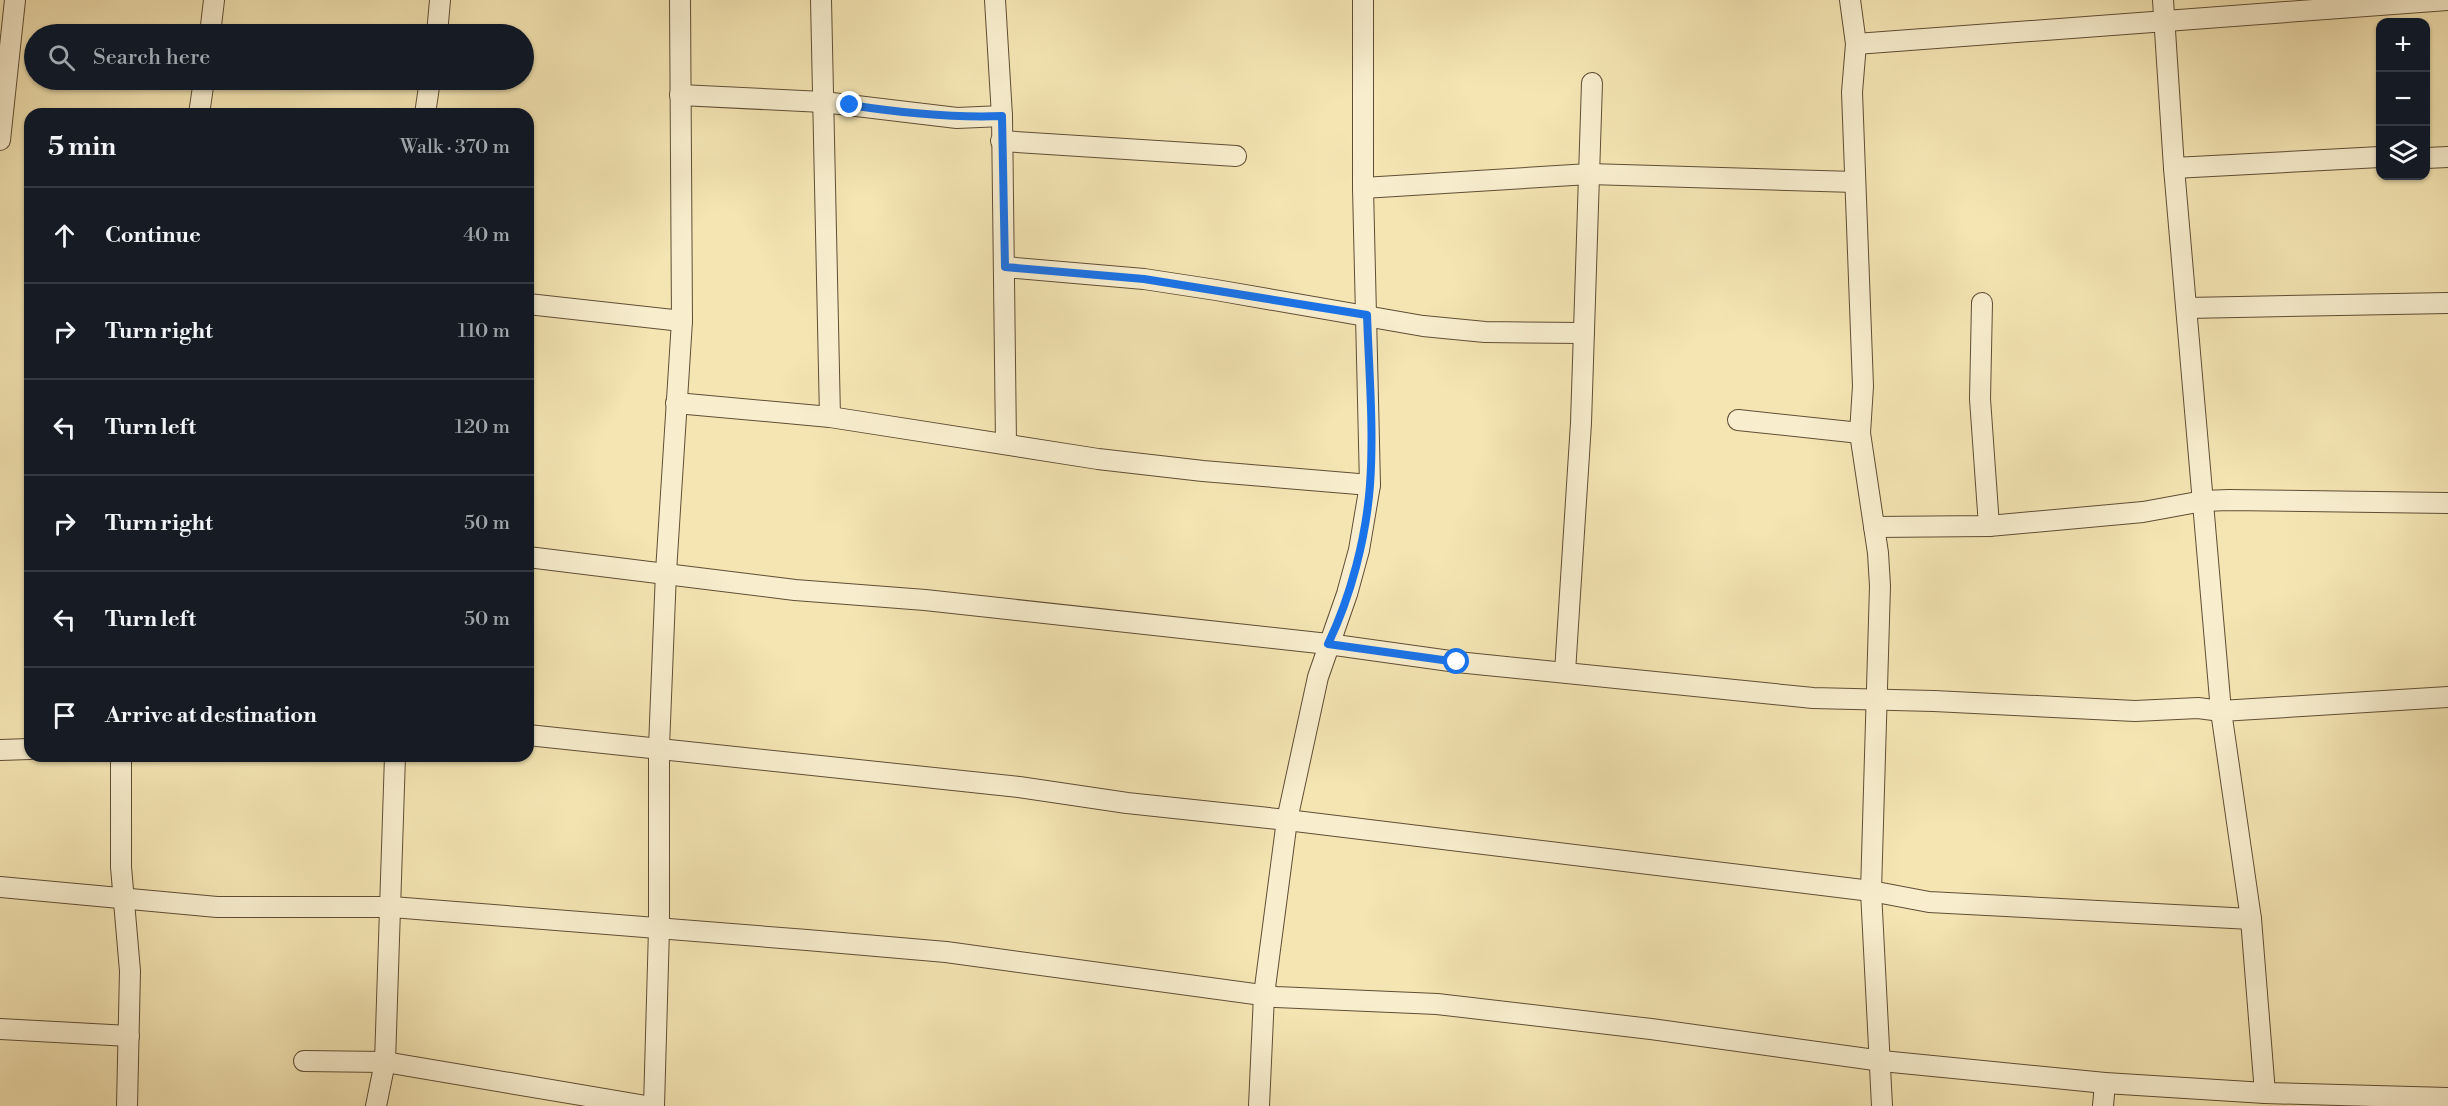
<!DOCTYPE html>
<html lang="en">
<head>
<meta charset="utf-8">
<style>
  :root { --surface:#171b24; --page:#242831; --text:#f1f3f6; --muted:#9ea1a6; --line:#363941 }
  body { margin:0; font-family:"Libre Bodoni",serif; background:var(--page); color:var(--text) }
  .controls { position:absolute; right:18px; top:18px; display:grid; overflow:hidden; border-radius:12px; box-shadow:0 2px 4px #0004 }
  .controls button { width:54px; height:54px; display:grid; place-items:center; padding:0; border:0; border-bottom:2px solid var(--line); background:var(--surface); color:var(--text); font:30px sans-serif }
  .stop { position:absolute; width:18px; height:18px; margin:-14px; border:4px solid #1a73e8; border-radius:50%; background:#fff }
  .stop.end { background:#1a73e8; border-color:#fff; box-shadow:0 2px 6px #0008 }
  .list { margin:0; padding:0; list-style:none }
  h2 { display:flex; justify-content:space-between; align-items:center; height:78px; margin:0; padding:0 24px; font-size:26px }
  h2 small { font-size:20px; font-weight:400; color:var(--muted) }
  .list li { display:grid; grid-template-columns:39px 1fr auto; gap:18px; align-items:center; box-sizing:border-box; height:96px; padding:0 24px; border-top:2px solid var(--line) }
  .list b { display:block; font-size:22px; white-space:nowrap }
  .list em { font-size:20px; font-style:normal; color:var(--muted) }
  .icon { flex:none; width:33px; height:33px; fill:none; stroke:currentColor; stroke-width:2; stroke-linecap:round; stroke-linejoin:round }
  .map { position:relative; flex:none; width:2448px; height:1106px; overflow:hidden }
  .search { position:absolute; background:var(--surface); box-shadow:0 2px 4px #0004; left:24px; top:24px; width:510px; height:66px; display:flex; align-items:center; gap:15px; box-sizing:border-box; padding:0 21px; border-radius:33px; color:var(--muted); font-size:22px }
  .panel { position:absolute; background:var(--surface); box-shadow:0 2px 4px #0004; left:24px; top:108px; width:510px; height:654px; border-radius:18px }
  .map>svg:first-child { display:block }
</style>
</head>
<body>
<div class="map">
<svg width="2448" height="1106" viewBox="0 0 2448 1106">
  <rect width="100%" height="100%" fill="#f4e5b3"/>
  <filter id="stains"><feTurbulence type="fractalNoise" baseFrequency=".00333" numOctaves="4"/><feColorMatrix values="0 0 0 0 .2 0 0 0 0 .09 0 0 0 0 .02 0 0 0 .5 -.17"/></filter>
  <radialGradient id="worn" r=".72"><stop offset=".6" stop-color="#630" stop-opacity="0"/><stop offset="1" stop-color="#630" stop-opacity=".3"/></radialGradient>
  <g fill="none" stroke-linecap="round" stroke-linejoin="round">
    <g stroke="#604e35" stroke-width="22">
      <g id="minor">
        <path d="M821,0l9,417"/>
        <path d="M995,0l7,116 4,327"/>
        <path d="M1850,0l6,44 -4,48 11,294 -3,47 18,120 2,33 -9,305 11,215"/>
        <path d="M2163,0l11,168 47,543 30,208 14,174"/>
        <path d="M210,34l4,-34"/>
        <path d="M437,34l3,-34"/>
        <path d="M1856,44l592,-44"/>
        <path d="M680,95l143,7 134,16 45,-2"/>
        <path d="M199,114l5,-34"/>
        <path d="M425,114l5,-34"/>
        <path d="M0,140l15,-140"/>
        <path d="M1001,141l235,15"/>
        <path d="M2426,158l22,-1"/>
        <path d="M2174,168l206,-11"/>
        <path d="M1363,188l226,-14 266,8"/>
        <path d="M1005,267l139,12 72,11 207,36 62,6 99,1"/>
        <path d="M1982,303l-2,96 9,127"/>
        <path d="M528,304l154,17"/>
        <path d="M2187,308l261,-5"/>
        <path d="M676,403l154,14 268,42 105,12 167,14"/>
        <path d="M1738,420l122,13"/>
        <path d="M1874,527l115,-1 154,-14 60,-11 26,-1 219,3"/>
        <path d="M528,557l267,33 130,10 403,44 129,18 356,36 121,3 201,10 63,-3 23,3 227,-14"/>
        <path d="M1565,672l16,-249 11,-340"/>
        <path d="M528,735l491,52 108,16 160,17 584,71 58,11 322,17"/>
        <path d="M0,750l30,-1"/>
        <path d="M121,756v111l9,104 -3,135"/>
        <path d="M0,887l217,20h175l415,33 139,12 330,45 161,7 214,25 231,32 223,22 160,10 183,5"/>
        <path d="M0,1029l129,7"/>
        <path d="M304,1061l81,1 261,44"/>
        <path d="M376,1106l9,-44 10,-306"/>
        <path d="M654,1106l5,-177v-182l7,-175 16,-251 -2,-321"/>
        <path d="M1259,1106l5,-111 23,-175 31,-143 29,-83 12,-44 11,-65 -7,-297v-188"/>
        <path d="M2103,1106l2,-23"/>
      </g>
    </g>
    <use href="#minor" stroke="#f8eece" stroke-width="20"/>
  </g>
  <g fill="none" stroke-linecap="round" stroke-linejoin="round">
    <path stroke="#1a73e8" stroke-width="8" d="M850,105c52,8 100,13 152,11l3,151 139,12 223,36c2,56 7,114 3,170 -4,53 -19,111 -42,159l129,18"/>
  </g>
  <rect width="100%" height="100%" filter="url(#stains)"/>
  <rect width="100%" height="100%" fill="url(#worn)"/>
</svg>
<div class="controls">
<button>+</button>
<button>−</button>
<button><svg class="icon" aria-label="layers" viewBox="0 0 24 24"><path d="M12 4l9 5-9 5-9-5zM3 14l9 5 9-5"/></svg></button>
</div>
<div class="stop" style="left:1457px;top:662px"></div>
<div class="stop end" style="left:850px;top:105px"></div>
<div class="search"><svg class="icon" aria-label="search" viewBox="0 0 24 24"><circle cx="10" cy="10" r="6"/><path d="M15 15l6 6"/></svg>Search here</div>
<section class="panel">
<h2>5 min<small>Walk · 370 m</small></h2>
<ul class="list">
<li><svg class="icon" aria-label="ahead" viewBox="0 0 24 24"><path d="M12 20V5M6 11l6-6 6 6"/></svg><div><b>Continue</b></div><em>40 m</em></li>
<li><svg class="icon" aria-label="right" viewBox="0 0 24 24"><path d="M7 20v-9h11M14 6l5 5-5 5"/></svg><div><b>Turn right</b></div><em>110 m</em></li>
<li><svg class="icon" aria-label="left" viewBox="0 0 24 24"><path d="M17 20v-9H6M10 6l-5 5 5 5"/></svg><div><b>Turn left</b></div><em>120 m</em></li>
<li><svg class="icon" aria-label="right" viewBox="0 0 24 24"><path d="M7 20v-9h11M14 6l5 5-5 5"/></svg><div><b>Turn right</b></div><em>50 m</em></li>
<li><svg class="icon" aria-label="left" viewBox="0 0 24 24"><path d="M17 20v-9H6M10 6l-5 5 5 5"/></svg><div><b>Turn left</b></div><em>50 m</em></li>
<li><svg class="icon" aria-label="arrive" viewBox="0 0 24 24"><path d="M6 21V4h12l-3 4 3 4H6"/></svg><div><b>Arrive at destination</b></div></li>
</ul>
</section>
</div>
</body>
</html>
